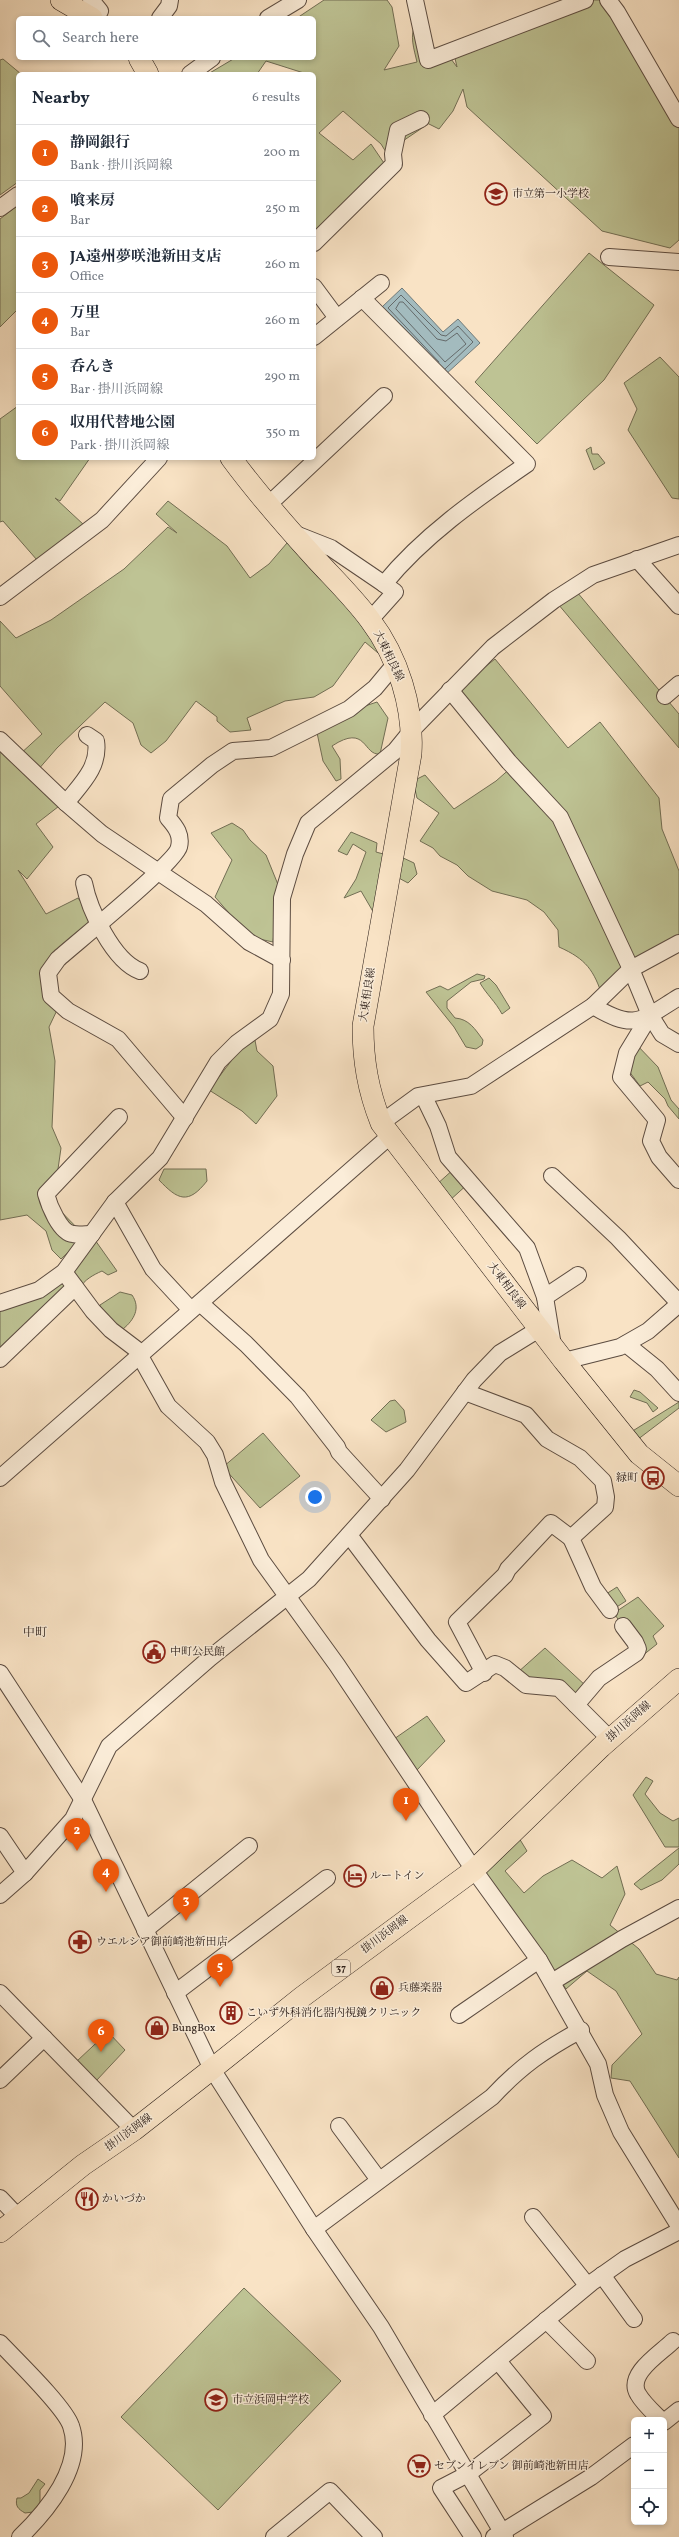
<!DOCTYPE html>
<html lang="en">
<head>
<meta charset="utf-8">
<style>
  :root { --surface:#fff; --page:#f2f2f3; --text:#1f2937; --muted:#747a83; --line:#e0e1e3; --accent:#ea580c }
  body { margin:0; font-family:Vollkorn,"Noto Serif JP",serif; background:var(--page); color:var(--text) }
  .controls { position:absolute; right:12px; bottom:12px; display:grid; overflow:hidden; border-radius:6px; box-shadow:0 2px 6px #0003 }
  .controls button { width:36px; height:36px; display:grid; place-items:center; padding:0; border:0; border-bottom:1px solid var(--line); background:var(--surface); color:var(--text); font:20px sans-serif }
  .you { position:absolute; left:315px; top:1497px; width:14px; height:14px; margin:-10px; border:3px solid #fff; border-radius:50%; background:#1a73e8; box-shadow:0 0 0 6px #1a73e833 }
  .badge { display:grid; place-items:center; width:26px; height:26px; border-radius:50%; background:var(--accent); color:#fff; font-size:13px; font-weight:700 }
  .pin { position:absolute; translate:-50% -33px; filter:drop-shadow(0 1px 2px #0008) }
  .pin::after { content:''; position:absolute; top:21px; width:14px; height:12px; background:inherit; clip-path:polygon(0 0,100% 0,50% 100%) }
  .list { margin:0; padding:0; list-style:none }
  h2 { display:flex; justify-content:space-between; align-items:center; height:52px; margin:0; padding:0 16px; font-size:17px }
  h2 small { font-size:13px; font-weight:400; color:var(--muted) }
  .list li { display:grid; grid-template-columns:26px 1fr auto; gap:12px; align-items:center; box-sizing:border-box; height:56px; padding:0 16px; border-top:1px solid var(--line) }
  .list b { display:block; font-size:15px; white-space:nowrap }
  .list p { margin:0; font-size:13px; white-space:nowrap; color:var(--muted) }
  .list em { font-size:13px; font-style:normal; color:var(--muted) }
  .icon { flex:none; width:22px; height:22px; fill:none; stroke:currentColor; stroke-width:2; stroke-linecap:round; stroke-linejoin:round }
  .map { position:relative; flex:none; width:679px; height:2537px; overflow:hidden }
  .search { position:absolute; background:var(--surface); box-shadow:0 2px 6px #0003; left:16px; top:16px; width:300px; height:44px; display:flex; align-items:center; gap:10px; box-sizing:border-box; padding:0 14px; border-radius:6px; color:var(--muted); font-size:15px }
  .panel { position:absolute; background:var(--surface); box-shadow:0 2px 6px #0003; left:16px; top:72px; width:300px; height:388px; border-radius:6px }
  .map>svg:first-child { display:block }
</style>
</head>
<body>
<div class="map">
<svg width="679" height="2537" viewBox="0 0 679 2537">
  <rect width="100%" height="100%" fill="#f9e3c5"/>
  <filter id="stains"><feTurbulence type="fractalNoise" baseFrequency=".005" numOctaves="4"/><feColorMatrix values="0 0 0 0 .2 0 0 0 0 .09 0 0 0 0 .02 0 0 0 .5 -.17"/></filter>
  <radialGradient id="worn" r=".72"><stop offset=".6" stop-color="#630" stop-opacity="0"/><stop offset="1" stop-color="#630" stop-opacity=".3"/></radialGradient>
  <g fill="#bec394" stroke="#726e54">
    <path d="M324,0h63l5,7 7,39 -15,24 33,-8c-3,-13 -8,-27 -1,-39l5,3 14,25 13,4 9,12 -3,-13 132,-54h16l77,117v123l-9,8 -68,-17 -135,-124 -4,-18 -10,22 -14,18 -16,-8 2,5 -28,19 -8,12 -8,-13 -38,-33 -24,22 34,27 18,-16 17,25 -74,71v-166h-7l-41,-13 -9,13h-49l27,-16h79v-40h-17z"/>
    <path d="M3,59l18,15h-3v108l-18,13v-135z"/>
    <path d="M18,205v104l-18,18v-108z"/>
    <path d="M589,253l65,52 -50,75 -67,64 -62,-62z"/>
    <path d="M660,357l19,20v122l-7,-1 -44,-68 9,-21 -13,-26z"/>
    <path d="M18,406v52h72l-30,43 -5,-3 29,27 -47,35 -34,-39 -3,1v-103z"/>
    <path d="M591,447l1,7h6l7,9 -11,7 -8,-20z"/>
    <path d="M168,501l59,45 23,32 19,-14 18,-21 76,78 21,37 -19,-16 -32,44 -19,11 -29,4 -38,17 4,12 -21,2 -13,-11v-4l-21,-16 -30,40 -15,12 -10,-8 -8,-22 -28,-21 -48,46 -20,23 -18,-16 23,-21 -42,-48v-65l16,17 35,-18 73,-51 44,-42 9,6 -21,-19z"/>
    <path d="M577,592l102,122v34l-121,-144z"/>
    <path d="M495,659l73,89 32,-26 59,76 3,31 17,42v71l-76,56c-9,-28 -17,-39 -44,-51l-1,-17 -14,-18 -17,-12 -35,-9 -24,-15 -11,-11 -17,-9 -7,-8 -13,-7 19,-28 -22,-15 -4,-17 12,-6 29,34 42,-28 17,-15 -63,-71z"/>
    <path d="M377,702l11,16 -8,36c-17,2 -13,-31 -48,-8l8,13 1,20 -5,2 -13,-20 -7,-33 46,-21z"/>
    <path d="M0,741l63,62 -27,21 17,23 -26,32 -9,-9 28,44 32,-16 19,27 -50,37 12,44 -10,21 6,34 -3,66 9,21 -3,21 -15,24 42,43 -24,23 -9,-9 -6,-19 -19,-16 -27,5z"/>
    <path d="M232,823l11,7 7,10 16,15 13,32 -6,55 -23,-5 -35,-40 17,-37 -21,-27z"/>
    <path d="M351,832l26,11 -1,9 11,3 -12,60 -14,-24 -17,7 12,-19 10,-27 -13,-8 -6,11 -9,-4z"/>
    <path d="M399,856l15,7 3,11 -9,9 -13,-7z"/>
    <path d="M477,974l8,2 -1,3 -13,3 -24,19v7l8,10c14,1 20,11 28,22l-1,5 -6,4 -10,-2 -12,-20 -28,-35 14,-6 8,4z"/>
    <path d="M489,978l7,7 14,23 -8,6c-7,-13 -15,-19 -22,-31z"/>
    <path d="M254,1035l3,16 16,15 4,30 -21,28 -14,-13 -33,-21 29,-38z"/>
    <path d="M634,1042l24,25 13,33 8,9v10l-11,-13 -3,-7 -17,-17 -8,4 -14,-19z"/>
    <path d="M455,1168l14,15 -20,18 -13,-16z"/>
    <path d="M164,1169h42l1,12c-19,24 -29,19 -48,-1z"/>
    <path d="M95,1240l22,31 -9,4 -6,-4c-9,4 -18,9 -22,17l-11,-15z"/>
    <path d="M65,1281l6,6 -71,68v-46z"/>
    <path d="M120,1292l12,3c9,13 2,25 -9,34l-25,-16 2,-8z"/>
    <path d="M634,1390l6,2 18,16 -5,4 -6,-9 -17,-6z"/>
    <path d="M395,1400l9,10 2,12 -20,10 -15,-12 19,-19z"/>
    <path d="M679,1402v6l-42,32 -6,-8z"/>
    <path d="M263,1433l37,43 -40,32 -37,-41z"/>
    <path d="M617,1587l9,14 -14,9 -9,-14z"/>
    <path d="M638,1597l26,29 -11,10 4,8 -15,12 -28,-43z"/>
    <path d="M545,1648l41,38 -12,16 -45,-20 -12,-9z"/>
    <path d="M427,1716l18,25 -29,30 -22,-32z"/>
    <path d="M646,1777l7,4 -8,13 15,19 13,8 6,-3v29h-14l-32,-52z"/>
    <path d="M519,1838l8,13 -22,20 19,22 19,-17 29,-16 30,18 15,-12 8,28 -15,31 29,24 17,25 21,6 2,-3v181l-49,-77 -19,-3 1,-13 30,-31 -26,-43 -29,-20 -21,18 -42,-63 -41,-54z"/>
    <path d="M679,1848v16l-17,16 -21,10 -7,-6z"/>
    <path d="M108,2032l17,18 -29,31 -19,-20z"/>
    <path d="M244,2288l97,93 -123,129 -97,-93z"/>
    <path d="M38,2479l7,5 -5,6v13l-7,9 -8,1c-7,-4 -10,-7 -8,-15h4l8,-5z"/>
  </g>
  <path fill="#a3bbbe" stroke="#717b7a" d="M402,288l41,44 15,-13 22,24 -35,32 -63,-68z"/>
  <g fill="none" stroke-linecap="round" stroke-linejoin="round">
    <g stroke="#656a6a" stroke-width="1">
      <path d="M400,302h3l34,37 9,2 11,-8 9,11 -21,18 -49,-53z"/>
      <path d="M439,362l-51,-54 13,-13 40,40 5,1 12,-10 15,16 -28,27"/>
    </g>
    <g stroke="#5c4c41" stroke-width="18">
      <g id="minor">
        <path d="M91,0l9,11 -4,7"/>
        <path d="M415,0l13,60 157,-60"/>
        <path d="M608,0l9,12 62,107"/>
        <path d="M160,18l9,-12 1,-6"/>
        <path d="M268,18l30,-18"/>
        <path d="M190,74l22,-16"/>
        <path d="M0,208l18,-13"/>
        <path d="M314,243l80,-79 -1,-10 5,-24 23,-11"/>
        <path d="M609,257l70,5"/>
        <path d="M314,287l23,31"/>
        <path d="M362,298l165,166c-51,35 -104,72 -143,120l11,8 -25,28"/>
        <path d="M314,337l67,-54"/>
        <path d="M268,505l116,-109"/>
        <path d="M293,533l38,15 53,36"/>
        <path d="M637,559l42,47"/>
        <path d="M0,597l102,-77 57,-62"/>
        <path d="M450,690l59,72 51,55 71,152 19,46 12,19 17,10"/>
        <path d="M665,696l14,-12"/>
        <path d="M0,740l66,63 36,31 104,70 43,38 33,18"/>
        <path d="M66,803c15,-19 34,-36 30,-62l-9,-6"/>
        <path d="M84,883c5,26 29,78 56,88"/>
        <path d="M593,1006c42,25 47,15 86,-9"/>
        <path d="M650,1015l-23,38 -6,24 36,43 -6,21 8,16 20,23"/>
        <path d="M424,1097l14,29 10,31 79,91 18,49 8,49"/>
        <path d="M185,1118l-67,-79 -50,-28 -17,-15 -3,-23 10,-14c18,-16 118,-97 121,-112 3,-12 -3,-20 -11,-29l3,-19 41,-34 21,-14 38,-3 78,-39 26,-21 20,-24"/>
        <path d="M381,1123l37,-27 53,-10 122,-80 38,-37 48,-26"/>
        <path d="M552,1176l66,62 61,65"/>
        <path d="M115,1202l38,67 38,41"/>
        <path d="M92,1234c-6,0 -13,1 -19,0 -13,-1 -24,-29 -27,-40l73,-77"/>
        <path d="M64,1272l29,39 18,19 25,19 32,57 39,36 8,13 8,27 38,78 76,105 137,205 65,90 59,104 7,31 16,37 58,94"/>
        <path d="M545,1297l33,-22"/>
        <path d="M0,1303l39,-13 25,-18 51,-70 45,-44 58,-96 19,-19 33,-24 11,-25 1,-96 13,-44 13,-31 87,-72 18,-22 80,-82 61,-47 39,-25 86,-30"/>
        <path d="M200,1303l46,41 52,53 39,50 2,5 43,47"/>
        <path d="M626,1344l31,25 22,24"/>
        <path d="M0,1359l75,-72"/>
        <path d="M564,1361l56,-14 28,-16 31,-27"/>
        <path d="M465,1392l61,23 21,24 33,19 23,23 3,16 -1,10 -34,31 22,49 17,23"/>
        <path d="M0,1478l391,-343"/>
        <path d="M349,1535l79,105 38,43 29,-19 10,4 21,17 33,3 51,51"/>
        <path d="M0,1673l83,127 129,269 102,160 67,98 124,210"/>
        <path d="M484,1673l-27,-51 48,-47 3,-6 43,-46 20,15"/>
        <path d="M576,1705l23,-27 37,-25 2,-4 -3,-7 -12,-16"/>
        <path d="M0,1836l25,37"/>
        <path d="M0,1895l25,-22 48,-54 36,-73 101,-88 99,-79 98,-109 67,-90 26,-27 39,-24"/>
        <path d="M145,1930l104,-84"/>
        <path d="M552,1982l70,-43 57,-31"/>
        <path d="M0,1993l134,137"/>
        <path d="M175,1993l152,-115"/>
        <path d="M459,2015l80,-55"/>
        <path d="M0,2080l44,-42"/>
        <path d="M339,2126l40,54"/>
        <path d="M0,2198l18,19"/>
        <path d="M533,2217l54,68"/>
        <path d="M314,2229l178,-132c29,-31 52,-47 89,-67"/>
        <path d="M602,2275l32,44"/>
        <path d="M546,2320l41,41"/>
        <path d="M0,2343c16,17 65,64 71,83 14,40 -25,86 -51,111"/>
        <path d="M432,2415l159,-132 34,-24 54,-28"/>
        <path d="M661,2420c-8,-8 -18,-17 -23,-26 -12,-20 23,-41 35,-53"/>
        <path d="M664,2422l15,-12"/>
        <path d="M274,2537l56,-46 44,46"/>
        <path d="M473,2537l-32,-49 27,-14 75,-58 -45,-55"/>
        <path d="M494,2537l97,-60 43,-32"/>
      </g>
    </g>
    <g stroke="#271a15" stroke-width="22">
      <g id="major">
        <path d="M61,0l31,18"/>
        <path d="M139,58l9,16"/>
        <path d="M231,458c25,34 53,66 82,98 19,21 40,41 57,64 28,37 44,87 41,134l-48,272c0,35 5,64 18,97l183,238 75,93 40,32"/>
        <path d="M0,2232l83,-67 51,-35 78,-61 90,-72 172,-127 127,-123 78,-68"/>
      </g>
    </g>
    <use href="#minor" stroke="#fbedd9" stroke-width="16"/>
    <use href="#major" stroke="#f9e3c5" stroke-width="21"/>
  </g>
  <defs>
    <g id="school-ring" transform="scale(1.15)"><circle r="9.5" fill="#fbedd9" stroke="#8f2418" stroke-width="1.5"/><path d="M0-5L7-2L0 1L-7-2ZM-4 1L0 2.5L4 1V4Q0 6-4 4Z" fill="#8f2418"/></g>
    <g id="bus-ring" transform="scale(1.15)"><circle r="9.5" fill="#fbedd9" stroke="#8f2418" stroke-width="1.5"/><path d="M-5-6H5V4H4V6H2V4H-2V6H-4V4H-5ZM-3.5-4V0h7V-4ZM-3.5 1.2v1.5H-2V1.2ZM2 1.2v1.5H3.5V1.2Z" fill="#8f2418"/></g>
    <g id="civic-ring" transform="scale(1.15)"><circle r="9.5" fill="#fbedd9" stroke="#8f2418" stroke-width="1.5"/><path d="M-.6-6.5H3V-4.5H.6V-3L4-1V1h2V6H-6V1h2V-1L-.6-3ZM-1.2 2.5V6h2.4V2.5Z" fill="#8f2418"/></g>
    <g id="hotel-ring" transform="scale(1.15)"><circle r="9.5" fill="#fbedd9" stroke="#8f2418" stroke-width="1.5"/><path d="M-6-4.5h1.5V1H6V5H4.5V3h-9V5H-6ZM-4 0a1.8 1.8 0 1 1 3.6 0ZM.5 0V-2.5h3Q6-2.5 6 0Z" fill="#8f2418"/></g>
    <g id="pharmacy-ring" transform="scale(1.15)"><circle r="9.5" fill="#fbedd9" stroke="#8f2418" stroke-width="1.5"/><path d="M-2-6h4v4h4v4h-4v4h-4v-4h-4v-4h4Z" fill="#8f2418"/></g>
    <g id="shop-ring" transform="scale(1.15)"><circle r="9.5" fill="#fbedd9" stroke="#8f2418" stroke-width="1.5"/><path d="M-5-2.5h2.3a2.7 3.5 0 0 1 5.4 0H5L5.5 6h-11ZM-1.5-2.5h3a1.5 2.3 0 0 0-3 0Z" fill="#8f2418"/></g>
    <g id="building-ring" transform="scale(1.15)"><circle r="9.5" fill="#fbedd9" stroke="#8f2418" stroke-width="1.5"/><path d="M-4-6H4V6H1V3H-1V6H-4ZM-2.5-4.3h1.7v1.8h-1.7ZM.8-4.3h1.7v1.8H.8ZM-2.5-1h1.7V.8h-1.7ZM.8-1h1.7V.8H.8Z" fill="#8f2418"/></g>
    <g id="restaurant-ring" transform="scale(1.15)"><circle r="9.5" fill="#fbedd9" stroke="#8f2418" stroke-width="1.5"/><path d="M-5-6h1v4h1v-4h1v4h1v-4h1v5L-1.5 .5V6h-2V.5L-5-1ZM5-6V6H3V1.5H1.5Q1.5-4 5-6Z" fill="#8f2418"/></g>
    <g id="supermarket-ring" transform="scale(1.15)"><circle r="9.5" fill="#fbedd9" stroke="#8f2418" stroke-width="1.5"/><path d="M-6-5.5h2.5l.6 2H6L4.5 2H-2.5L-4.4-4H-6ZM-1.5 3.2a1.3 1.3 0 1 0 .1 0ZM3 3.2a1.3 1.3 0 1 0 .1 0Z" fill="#8f2418"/></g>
  </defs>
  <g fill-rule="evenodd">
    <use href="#school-ring" x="496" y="194"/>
    <use href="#bus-ring" x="653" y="1478"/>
    <use href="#civic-ring" x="154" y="1652"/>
    <use href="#hotel-ring" x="355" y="1876"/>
    <use href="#pharmacy-ring" x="80" y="1942"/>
    <use href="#shop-ring" x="382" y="1988"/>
    <use href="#building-ring" x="231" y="2013"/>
    <use href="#shop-ring" x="157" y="2028"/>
    <use href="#restaurant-ring" x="87" y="2199"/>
    <use href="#school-ring" x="216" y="2400"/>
    <use href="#supermarket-ring" x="419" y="2466"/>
  </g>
  <g text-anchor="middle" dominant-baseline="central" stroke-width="3" stroke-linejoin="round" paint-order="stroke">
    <rect fill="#fbedd9" stroke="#675950" stroke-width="1" x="332" y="1960" width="18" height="16" rx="3"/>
    <g font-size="10" font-weight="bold" fill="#271a15">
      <text x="341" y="1968">37</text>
    </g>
    <g font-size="11" fill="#271a15" stroke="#fbedd9" text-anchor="start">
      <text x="512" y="194">市立第一小学校</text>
      <text x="638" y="1478" text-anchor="end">緑町</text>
      <text x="170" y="1652">中町公民館</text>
      <text x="370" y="1876">ルートイン</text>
      <text x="96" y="1942">ウエルシア御前崎池新田店</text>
      <text x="398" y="1988">兵藤楽器</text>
      <text x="246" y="2013">こいず外科消化器内視鏡クリニック</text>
      <text x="172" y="2028">BungBox</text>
      <text x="102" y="2199">かいづか</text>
      <text x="232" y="2400">市立浜岡中学校</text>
      <text x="434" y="2466">セブンイレブン 御前崎池新田店</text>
    </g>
    <g font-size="11" fill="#271a15" stroke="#fbedd9">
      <text transform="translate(388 656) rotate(64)">大東相良線</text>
      <text transform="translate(368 995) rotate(-81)">大東相良線</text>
      <text transform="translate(506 1286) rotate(53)">大東相良線</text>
      <text transform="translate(629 1722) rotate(-41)">掛川浜岡線</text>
      <text transform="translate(385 1935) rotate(-37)">掛川浜岡線</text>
      <text transform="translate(129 2133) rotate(-36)">掛川浜岡線</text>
    </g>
    <g font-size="12" fill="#271a15" stroke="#fbedd9">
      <text x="35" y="1633">中町</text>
    </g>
  </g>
  <rect width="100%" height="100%" filter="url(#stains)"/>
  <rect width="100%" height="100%" fill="url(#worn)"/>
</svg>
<div class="controls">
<button>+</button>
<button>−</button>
<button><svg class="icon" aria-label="locate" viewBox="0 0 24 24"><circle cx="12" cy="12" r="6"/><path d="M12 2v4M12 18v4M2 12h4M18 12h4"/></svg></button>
</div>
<div class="you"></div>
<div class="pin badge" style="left:406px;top:1821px">1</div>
<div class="pin badge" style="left:77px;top:1851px">2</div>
<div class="pin badge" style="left:186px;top:1921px">3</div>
<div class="pin badge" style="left:106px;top:1892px">4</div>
<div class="pin badge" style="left:220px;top:1987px">5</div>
<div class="pin badge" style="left:101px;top:2052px">6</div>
<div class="search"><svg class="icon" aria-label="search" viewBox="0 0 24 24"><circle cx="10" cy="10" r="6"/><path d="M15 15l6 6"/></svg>Search here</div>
<section class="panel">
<h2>Nearby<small>6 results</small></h2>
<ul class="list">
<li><span class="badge">1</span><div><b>静岡銀行</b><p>Bank · 掛川浜岡線</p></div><em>200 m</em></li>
<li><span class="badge">2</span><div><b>喰来房</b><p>Bar</p></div><em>250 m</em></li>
<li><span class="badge">3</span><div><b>JA遠州夢咲池新田支店</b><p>Office</p></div><em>260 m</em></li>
<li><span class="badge">4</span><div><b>万里</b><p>Bar</p></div><em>260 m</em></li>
<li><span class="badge">5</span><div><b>呑んき</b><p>Bar · 掛川浜岡線</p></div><em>290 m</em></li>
<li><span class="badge">6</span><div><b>収用代替地公園</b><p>Park · 掛川浜岡線</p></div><em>350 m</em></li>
</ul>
</section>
</div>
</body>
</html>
